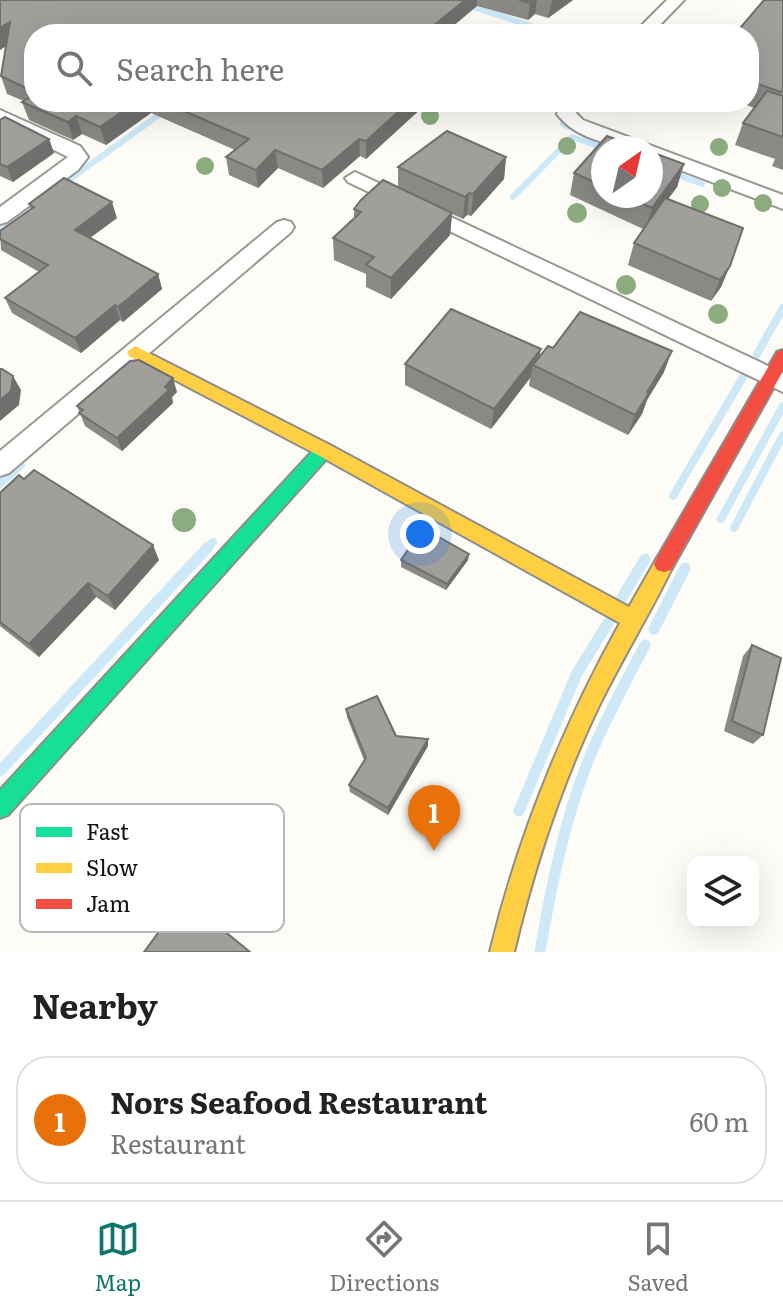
<!DOCTYPE html>
<html lang="en">
<head>
<meta charset="utf-8">
<style>
  :root { --surface:#fff; --page:#f2f2f2; --text:#222; --muted:#767676; --line:#e0e0e0; --accent:#0f766e }
  body { margin:0; font-family:Literata,serif; background:var(--page); color:var(--text) }
  .controls { position:absolute; right:24px; bottom:24px; display:grid; overflow:hidden; border-radius:16px; box-shadow:0 8px 32px #0002 }
  .controls button { width:72px; height:72px; display:grid; place-items:center; padding:0; border:0; border-bottom:2px solid var(--line); background:var(--surface); color:var(--text); font:40px sans-serif }
  .compass { position:absolute; left:591px; top:136px; width:72px; height:72px; border-radius:50%; background:var(--surface); box-shadow:0 8px 32px #0002; rotate:34deg }
  .you { position:absolute; left:420px; top:534px; width:28px; height:28px; margin:-20px; border:6px solid #fff; border-radius:50%; background:#1a73e8; box-shadow:0 0 0 12px #1a73e833 }
  .badge { display:grid; place-items:center; width:52px; height:52px; border-radius:50%; background:var(--accent); color:#fff; font-size:26px; font-weight:700 }
  .pin { position:absolute; translate:-50% -66px; filter:drop-shadow(0 2px 4px #0008) }
  .pin::after { content:''; position:absolute; top:42px; width:28px; height:24px; background:inherit; clip-path:polygon(0 0,100% 0,50% 100%) }
  .list { margin:0; padding:0; list-style:none }
  h2 { display:flex; justify-content:space-between; align-items:center; height:104px; margin:0; padding:0 32px; font-size:34px }
  h2 small { font-size:26px; font-weight:400; color:var(--muted) }
  .list li { display:grid; grid-template-columns:52px 1fr auto; gap:24px; align-items:center; box-sizing:border-box; height:128px; margin:0 16px 16px; padding:0 16px; border:2px solid var(--line); border-radius:32px }
  .list b { display:block; font-size:30px; white-space:nowrap }
  .list p { margin:0; font-size:26px; white-space:nowrap; color:var(--muted) }
  .list em { font-size:26px; font-style:normal; color:var(--muted) }
  .icon { flex:none; width:44px; height:44px; fill:none; stroke:currentColor; stroke-width:2; stroke-linecap:round; stroke-linejoin:round }
  .map { position:relative; flex:none; width:783px; height:952px; overflow:hidden }
  .search { position:absolute; background:var(--surface); box-shadow:0 8px 32px #0002; left:24px; right:24px; top:24px; height:88px; display:flex; align-items:center; gap:20px; box-sizing:border-box; padding:0 28px; border-radius:32px; color:var(--muted); font-size:30px }
  .sheet { height:248px; background:var(--surface) }
  nav { display:flex; justify-content:space-around; align-items:center; box-sizing:border-box; height:112px; border-top:2px solid var(--line); background:var(--surface); font-size:22px; color:var(--muted) }
  nav a { display:grid; justify-items:center; gap:4px }
  nav .on { color:var(--accent) }
  .map>svg:first-child { display:block }
</style>
</head>
<body>
<div class="map">
<svg width="783" height="952" viewBox="0 0 783 952">
  <rect width="100%" height="100%" fill="#fdfcf7"/>
  <g fill="none" stroke-linecap="round" stroke-linejoin="round">
    <g stroke="#cde8f7" stroke-width="6">
      <path d="M467,5l74,24"/>
      <path d="M509,34l4,-3 10,3"/>
      <path d="M563,124l19,8"/>
      <path d="M651,165l51,19"/>
      <path d="M59,187l118,-85"/>
      <path d="M513,197l59,-60 32,11"/>
      <path d="M0,230l38,-27"/>
    </g>
    <g stroke="#cde8f7" stroke-width="8">
      <path d="M757,354l26,-46"/>
      <path d="M0,484l21,-19"/>
      <path d="M673,496l73,-124"/>
      <path d="M721,519l62,-113"/>
      <path d="M734,528l49,-93"/>
      <path d="M206,549l7,-7"/>
    </g>
    <g stroke="#cde8f7" stroke-width="11">
      <path d="M618,604l27,-45"/>
      <path d="M654,629l31,-61"/>
      <path d="M0,771l208,-224"/>
      <path d="M519,811l58,-138 31,-50"/>
      <path d="M540,952c11,-65 24,-130 48,-191 16,-40 37,-78 57,-116"/>
    </g>
    <g stroke="#979795" stroke-width="4">
      <g id="street">
        <path d="M667,0h17l-33,34h-18z"/>
        <path d="M561,102h18l-3,11 7,7 200,75v14l-132,-50v-11c-32,0 -74,-7 -94,-34z"/>
        <path d="M0,110l80,36 8,11 -10,13 -71,52 -7,2v-17l68,-50 -68,-34z"/>
        <path d="M355,172l428,201v19l-435,-210 -3,-4z"/>
        <path d="M284,220l7,2 3,5 -3,5 -282,241 -9,3v-25l277,-229z"/>
      </g>
    </g>
    <g stroke="#8e8d8b" stroke-width="4">
      <path id="fast" d="M324,443l6,2 3,5 -3,5 -322,360 -8,3v-28l318,-345z"/>
    </g>
    <g stroke="#8e8d8b" stroke-width="4">
      <path id="slow" d="M135,346l195,99 299,162 28,-49 7,-2 7,2 3,6c-24,50 -53,96 -77,146 -37,78 -63,158 -83,242h-24c28,-116 72,-224 130,-329l-302,-168 -189,-99 -2,-4z"/>
    </g>
    <g stroke="#8e8d8b" stroke-width="4">
      <path id="jam" d="M783,350v21l-112,199 -7,2 -7,-2 -3,-6 3,-6 120,-206z"/>
    </g>
    <use href="#street" fill="#fffffe" fill-rule="evenodd"/>
    <use href="#fast" fill="#16e098" fill-rule="evenodd"/>
    <use href="#slow" fill="#ffcf43" fill-rule="evenodd"/>
    <use href="#jam" fill="#f24e42" fill-rule="evenodd"/>
  </g>
  <g fill="#8cac80">
    <circle cx="430" cy="116" r="9"/>
    <circle cx="567" cy="146" r="9"/>
    <circle cx="719" cy="147" r="9"/>
    <circle cx="205" cy="166" r="9"/>
    <circle cx="722" cy="188" r="9"/>
    <circle cx="763" cy="203" r="9"/>
    <circle cx="700" cy="204" r="9"/>
    <circle cx="577" cy="213" r="10"/>
    <circle cx="626" cy="285" r="10"/>
    <circle cx="718" cy="314" r="10"/>
    <circle cx="184" cy="520" r="12"/>
  </g>
  <g fill="#8a8986">
    <path d="M0,0h573l-25,18 -13,-4 -7,6 -51,-14 -443,28v68h391v3l-59,54 -6,-3 -37,32 -45,-20 -20,20 -29,-13 -3,-18 9,-7 -84,-37 -45,32 -24,-11 -9,6 -44,-20 -7,-18 2,-1 -17,-7 -6,-18 5,-30z"/>
    <path d="M783,0v170l-11,-4 3,-7 -40,-14 8,-22 11,-15 -15,-6h10v-68z"/>
    <path d="M0,120l49,19 5,14 -41,29 -13,-6z"/>
    <path d="M603,148v48h48l33,-32 -7,23 -9,12 75,29 -22,59 -10,14 -83,-36 6,-22 9,-14 -73,-34 4,-22z"/>
    <path d="M506,157l-2,22 -33,37 -4,-1 -4,4 -11,-5 -2,21 -59,64 -25,-12v-13l-32,-14 -1,-22 21,-20v-9l44,-22v-20z"/>
    <path d="M29,204l88,14 -27,20 68,36 4,15 -39,33 -3,-2 -39,33 -69,-40 -7,-15 34,-26 -38,-22 -1,-19 31,-22z"/>
    <path d="M553,348l111,24 -17,28 -5,14 -14,21 -99,-49 1,-8 -39,51 -86,-44v-21l134,-7z"/>
    <path d="M177,392l-5,5 1,6 -51,48 -37,-25 -8,-20z"/>
    <path d="M0,493l159,67 -44,50 -19,-13 -57,60 -39,-31z"/>
    <path d="M469,554l-1,6 -22,30 -45,-23v-7z"/>
    <path d="M752,645l11,90 -10,9 -29,-13 19,-75z"/>
    <path d="M346,709l50,27 32,3v7l-40,69 -38,-23 -1,-7 15,-25 -17,-43z"/>
  </g>
  <g fill="#716f6d">
    <path d="M465,0h12v6l-33,28h-17v-3z"/>
    <path d="M533,0h4l-2,14 -7,6 2,-17z"/>
    <path d="M552,0h21l-25,18z"/>
    <path d="M10,22l6,18 -16,10v-22z"/>
    <path d="M136,102h12l3,11 -45,32 -6,-18z"/>
    <path d="M409,102h16v3l-59,54v-18z"/>
    <path d="M76,116l6,18 -9,6 -5,-18z"/>
    <path d="M49,139l5,14 -41,29 -6,-15z"/>
    <path d="M359,139l1,17 -37,32 -1,-18z"/>
    <path d="M275,150l3,18 -20,20 -2,-18z"/>
    <path d="M506,157l-2,22 -33,37 2,-22z"/>
    <path d="M684,164l-7,23 -32,43 7,-22z"/>
    <path d="M469,193l-2,22 -4,4 2,-22z"/>
    <path d="M112,202l5,16 -37,27 -5,-15z"/>
    <path d="M452,213l-2,22 -59,64v-21z"/>
    <path d="M730,266l-9,21 -10,14 9,-21z"/>
    <path d="M158,274l4,15 -39,33 -5,-15z"/>
    <path d="M115,305l5,15 -39,33 -6,-15z"/>
    <path d="M541,349l-4,18 -4,-2 -3,13 -39,51 3,-20z"/>
    <path d="M672,351l-8,21 -17,28 -5,14 -14,21 7,-20 12,-23z"/>
    <path d="M13,376l8,14 -2,15 -19,16v-21z"/>
    <path d="M173,378l4,14 -5,5 1,6 -51,48 -5,-13z"/>
    <path d="M153,545l6,15 -44,50 -7,-14z"/>
    <path d="M469,554l-1,6 -22,30 1,-6z"/>
    <path d="M88,583l8,14 -57,60 -10,-13z"/>
    <path d="M428,739v7l-40,69v-7z"/>
  </g>
  <g fill="#a19f9c" stroke="#716f6d" stroke-width="2">
    <path d="M0,0h465l-38,31 9,3h-402v58l-33,-16 9,-54 -10,6z"/>
    <path d="M519,0h14l-3,3z"/>
    <path d="M764,0h19v89l-2,3 -32,-11v-47h-14z"/>
    <path d="M767,91l16,5v41l-40,-14z"/>
    <path d="M34,95v7h102l-36,25 -24,-11 -8,6 -46,-20z"/>
    <path d="M163,102h246l-43,39 -7,-2 -37,31 -47,-20 -19,20 -30,-13 23,-18z"/>
    <path d="M5,117l44,22 -42,28 -7,-3v-44z"/>
    <path d="M447,131l59,26 -33,37 -4,-1 -4,4 -67,-30z"/>
    <path d="M607,136l33,12h-37v38l-29,-13z"/>
    <path d="M651,152l33,12 -32,44 -27,-12h26z"/>
    <path d="M64,178l48,24 -37,28 83,44 -40,33 -3,-2 -40,33 -70,-40 43,-33 -48,-26v-8l34,-24 -5,-3z"/>
    <path d="M383,180l69,33 -61,65 -25,-13 8,-8 -41,-19 28,-26 -7,-3 7,-9z"/>
    <path d="M665,198l78,30 -13,38 -10,14 -86,-37z"/>
    <path d="M451,309l90,40 -47,60 -89,-45z"/>
    <path d="M580,312l92,39 -25,41 2,1 -14,22 -102,-50 15,-19 5,2z"/>
    <path d="M139,360l34,18 -8,9 4,3 -52,48 -38,-25 4,-3 -6,-4 53,-45z"/>
    <path d="M0,369h2l11,7 -2,15 -11,9z"/>
    <path d="M34,470l119,75 -45,51 -20,-13 -59,61 -29,-22v-129l19,-18 5,4z"/>
    <path d="M423,528l46,26 -22,30 -46,-24z"/>
    <path d="M752,645l29,13 -18,77 -31,-14z"/>
    <path d="M377,696l19,40 32,3 -40,69 -39,-23 17,-27 -20,-49z"/>
    <path d="M184,898l66,54h-106z"/>
  </g>
  <rect x="20" y="804" width="264" height="128" rx="12" fill="#fff" stroke="#b8b8b8" stroke-width="2"/>
  <rect x="36" y="827" width="36" height="10" fill="#16e098"/>
  <rect x="36" y="863" width="36" height="10" fill="#ffcf43"/>
  <rect x="36" y="899" width="36" height="10" fill="#f24e42"/>
  <g font-size="22" fill="#111">
    <text x="86" y="840">Fast</text>
    <text x="86" y="876">Slow</text>
    <text x="86" y="912">Jam</text>
  </g>
</svg>
<div class="controls">
<button><svg class="icon" aria-label="layers" viewBox="0 0 24 24"><path d="M12 4l9 5-9 5-9-5zM3 14l9 5 9-5"/></svg></button>
</div>
<svg class="compass" viewBox="-18 -18 36 36"><path d="M0-13l5 13h-10z" fill="#e53935"/><path d="M0 13l5-13h-10z" fill="#767676"/></svg>
<div class="you"></div>
<div class="pin badge" style="left:434px;top:851px;background:#e8710a">1</div>
<div class="search"><svg class="icon" aria-label="search" viewBox="0 0 24 24"><circle cx="10" cy="10" r="6"/><path d="M15 15l6 6"/></svg>Search here</div>
</div>
<section class="sheet">
<h2>Nearby<small></small></h2>
<ul class="list">
<li><span class="badge" style="background:#e8710a">1</span><div><b>Nors Seafood Restaurant</b><p>Restaurant</p></div><em>60 m</em></li>
</ul>
</section>
<nav>
<a class="on"><svg class="icon" aria-label="map" viewBox="0 0 24 24"><path d="M3 6l6-2 6 2 6-2v14l-6 2-6-2-6 2zM9 4v14M15 6v14"/></svg>Map</a>
<a><svg class="icon" aria-label="directions" viewBox="0 0 24 24"><path d="M12 3l9 9-9 9-9-9zM9 14v-3h6M13 9l2 2-2 2"/></svg>Directions</a>
<a><svg class="icon" aria-label="saved" viewBox="0 0 24 24"><path d="M7 4h10v16l-5-4-5 4z"/></svg>Saved</a>
</nav>
</body>
</html>
